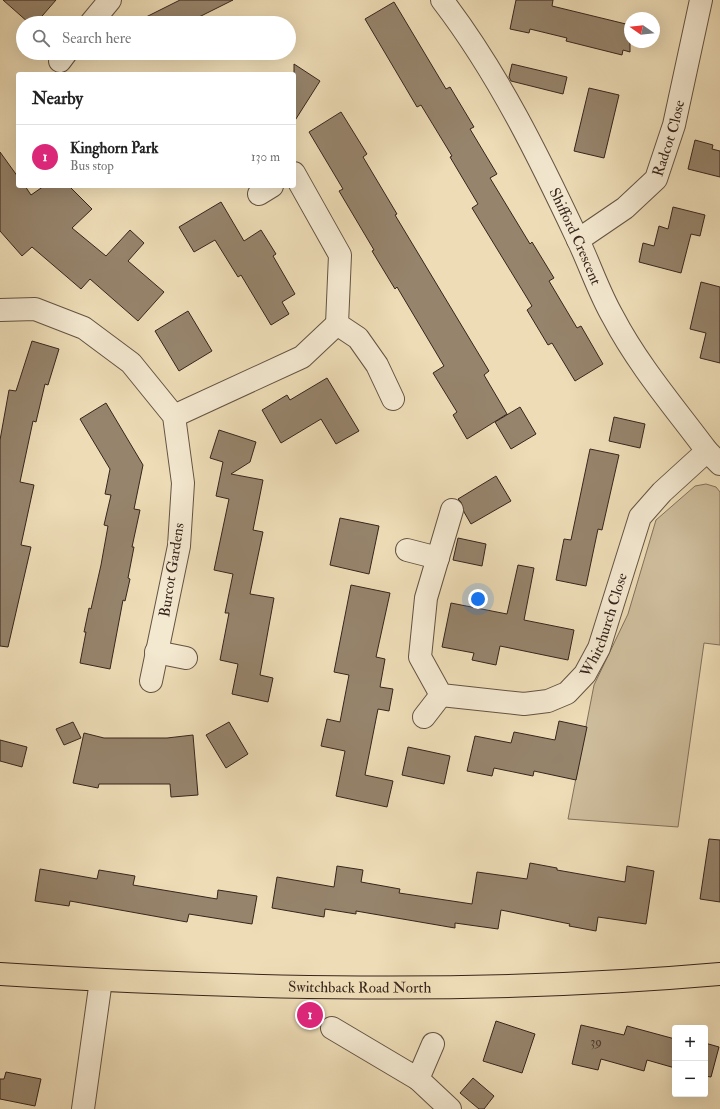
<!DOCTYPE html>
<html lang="en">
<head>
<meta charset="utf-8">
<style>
  :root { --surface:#fff; --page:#f2f2f2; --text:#222; --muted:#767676; --line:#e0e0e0; --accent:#db2777 }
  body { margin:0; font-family:"IM FELL Double Pica",serif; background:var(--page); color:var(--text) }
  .controls { position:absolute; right:12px; bottom:12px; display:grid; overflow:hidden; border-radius:4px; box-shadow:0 4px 16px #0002 }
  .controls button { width:36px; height:36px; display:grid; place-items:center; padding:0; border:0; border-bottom:1px solid var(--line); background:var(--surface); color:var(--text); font:20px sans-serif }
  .compass { position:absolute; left:624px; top:12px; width:36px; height:36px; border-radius:50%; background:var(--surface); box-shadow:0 4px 16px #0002; rotate:284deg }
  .you { position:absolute; left:478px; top:599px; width:14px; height:14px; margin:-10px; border:3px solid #fff; border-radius:50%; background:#1a73e8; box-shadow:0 0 0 6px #1a73e833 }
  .badge { display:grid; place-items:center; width:26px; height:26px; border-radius:50%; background:var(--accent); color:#fff; font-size:13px; font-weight:700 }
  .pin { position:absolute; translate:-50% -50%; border:2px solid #fff; box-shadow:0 1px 4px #0006 }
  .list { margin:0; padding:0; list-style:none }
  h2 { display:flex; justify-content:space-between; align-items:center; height:52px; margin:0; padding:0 16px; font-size:17px }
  h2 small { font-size:13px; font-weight:400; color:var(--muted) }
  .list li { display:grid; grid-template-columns:26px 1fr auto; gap:12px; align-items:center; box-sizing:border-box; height:64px; padding:0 16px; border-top:1px solid var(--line) }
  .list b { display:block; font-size:15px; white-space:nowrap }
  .list p { margin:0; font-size:13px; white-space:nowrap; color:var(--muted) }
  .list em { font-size:13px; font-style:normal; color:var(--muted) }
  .icon { flex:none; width:22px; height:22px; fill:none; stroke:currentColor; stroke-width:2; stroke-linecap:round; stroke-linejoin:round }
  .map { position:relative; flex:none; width:720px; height:1109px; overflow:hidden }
  .search { position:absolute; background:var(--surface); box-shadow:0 4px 16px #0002; left:16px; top:16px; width:280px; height:44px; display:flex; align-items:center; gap:10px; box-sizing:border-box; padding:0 14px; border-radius:22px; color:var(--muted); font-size:15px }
  .panel { position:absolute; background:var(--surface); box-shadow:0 4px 16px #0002; left:16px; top:72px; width:280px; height:116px; border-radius:4px }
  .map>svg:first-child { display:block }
</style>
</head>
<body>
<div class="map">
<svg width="720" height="1109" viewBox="0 0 720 1109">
  <rect width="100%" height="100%" fill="#eddcb6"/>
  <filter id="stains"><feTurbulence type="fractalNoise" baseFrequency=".005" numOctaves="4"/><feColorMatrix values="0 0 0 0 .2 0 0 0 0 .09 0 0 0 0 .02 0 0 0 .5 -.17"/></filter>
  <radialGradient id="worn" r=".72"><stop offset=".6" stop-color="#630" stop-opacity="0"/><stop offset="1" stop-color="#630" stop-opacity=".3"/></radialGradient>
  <path fill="#cebd9c" stroke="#82715c" d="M706,484l10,3 4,5v153l-16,-2 -26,184 -110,-8 26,-134 34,-71 28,-94 39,-34z"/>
  <g fill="#96846c" stroke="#37251c">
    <path d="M3,0h53l-20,23h-7z"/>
    <path d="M180,0h53l-46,23h-53z"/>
    <path d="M516,0h37l-1,6 78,19v27l-7,-2 -1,5 -56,-14 1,-3 -37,-9 -1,4 -19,-4z"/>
    <path d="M394,2l52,87 4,-2 24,40 -4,2 27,45 -7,4 40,66 2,-2 22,36 -5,3 28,47 4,-2 22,38 -28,17 -23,-38 -4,2 -21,-35 5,-4 -60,-98 6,-4 -28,-47 2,-1 -31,-51 -4,2 -52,-88z"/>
    <path d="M294,64l26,17 -26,41z"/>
    <path d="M512,64l55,13 -4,17 -52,-13 -2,-4z"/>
    <path d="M589,88l30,7 -15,63 -30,-7z"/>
    <path d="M341,112l26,42 -4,3 34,57 -2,1 94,156 -5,4 23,39 -40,25 -14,-24 4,-3 -24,-39 11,-7 -47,-79 -2,2 -23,-38 2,-1 -35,-59 4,-2 -34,-57z"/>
    <path d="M695,140l18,5 -1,4 8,2v26l-32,-8z"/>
    <path d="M0,152l18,25v9h7l6,9 13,-9h25l23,23 -20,19 34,28 24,-26 14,13 -16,18 36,31 -26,29 -48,-42 -9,10 -49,-42 -10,9 -22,-25z"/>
    <path d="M221,202l23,39 17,-11 15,24 -3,2 22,38 -13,8 7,12 -18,11 -30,-50 -3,2 -23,-37 -21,12 -15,-25z"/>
    <path d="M673,207l32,8 -5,21 -9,-2 -10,39 -42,-11 4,-19 11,3 5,-20 9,3z"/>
    <path d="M701,282l19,5v76l-20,-5 6,-25 -16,-4z"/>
    <path d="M188,311l24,40 -33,20 -24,-40z"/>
    <path d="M32,341l27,8 -11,36 -3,-1 -9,38 -3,-1 -13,61 14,3 -13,60 10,2 -23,100 -8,-1v-206l9,-50 7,1z"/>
    <path d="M327,378l32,53 -23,13 -15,-25 -40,24 -19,-33 25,-15 3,5z"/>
    <path d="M106,403l37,62 -9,44 6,1 -8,37h2l-6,31 2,1 -5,22 -2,-1 -13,69 -30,-6 6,-31h-2l5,-24 2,1 10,-44 7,-39 -4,-1 7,-30 -6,-1 5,-25 -30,-50z"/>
    <path d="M520,407l16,27 -25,15 -16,-27z"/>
    <path d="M614,417l31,7 -5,24 -31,-7z"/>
    <path d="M219,430l37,12 -6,20 -19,12 32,6 -10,50 10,2 -13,62 24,4 -14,77 13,3 -5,24 -36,-8 6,-30 -18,-4 9,-47h-4l8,-39 -19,-4 15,-71 -13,-3 7,-34 -13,-4z"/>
    <path d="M590,449l29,6 -17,75 -4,-1 -12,57 -30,-6 8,-41 7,1z"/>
    <path d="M496,476l15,25 -40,23 -7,-12 -3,-10 -3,-3z"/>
    <path d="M340,518l39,8 -10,48 -39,-9z"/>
    <path d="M458,538l28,6 -4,22 -29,-6z"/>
    <path d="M518,565l16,3 -10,52 50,10 -6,30 -68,-14 -4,19 -24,-5 2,-7 -32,-6 9,-44 56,11z"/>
    <path d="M351,585l39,8 -14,64 9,2 -5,28 13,2 -4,22 -11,-2 -13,66 28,6 -6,26 -51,-11 9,-45 -24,-5 6,-27 13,3 9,-47 -15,-3z"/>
    <path d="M559,721l28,6 -11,53 -42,-9 -1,5 -39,-8 -2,8 -25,-5 8,-35 36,7 3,-11 41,8z"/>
    <path d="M73,722l8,16 -17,7 -8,-16z"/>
    <path d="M229,722l19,32 -22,14 -20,-33z"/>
    <path d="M84,733l20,5h63l26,-3 5,60 -27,2 -1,-13h-71l-1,4 -25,-5z"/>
    <path d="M0,740l27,7 -5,20 -22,-6z"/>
    <path d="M408,747l42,9 -6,28 -42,-9z"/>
    <path d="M709,839l11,1v62l-20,-3z"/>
    <path d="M530,863l27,5v2l68,12 2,-16 27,5 -8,53 -48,-7 -2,14 -27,-5 1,-2 -69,-14 -3,19 -43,-6v5l-99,-17v3l-31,-5 -1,8 -52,-9 5,-31 57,10 3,-21 26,4 -2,12 39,7 -1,4 73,11 5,-32 50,7z"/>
    <path d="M40,869l57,10 2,-9 36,6 -2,9 84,14 1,-9 39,6 -5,28 -63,-10 -2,8 -117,-21 -1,5 -34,-5z"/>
    <path d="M496,1021l39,13 -13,39 -39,-12z"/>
    <path d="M581,1025l43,10 3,-9 48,13v29l-28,-8 -3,11 -43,-12 -3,11 -26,-6z"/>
    <path d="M705,1043l14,4 -8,30 -6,-1z"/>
    <path d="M6,1072l35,7 -6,27 -35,-7v-20h4z"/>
    <path d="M473,1078l21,18 -10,13h-5l-19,-16z"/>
  </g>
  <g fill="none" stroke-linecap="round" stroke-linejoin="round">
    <g stroke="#645342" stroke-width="24">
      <g id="minor">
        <path id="s1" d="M442,0c56,73 97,157 136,240 12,25 21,53 35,77 25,48 62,91 94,134l13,13"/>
        <path d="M91,23l19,-23"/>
        <path d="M60,61l6,-8"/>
        <path d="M294,173l46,82 -3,69 21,14 19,27 16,34"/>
        <path d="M259,194l13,-8"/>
        <path id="s2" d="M578,240l47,-32 31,-29 18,-54 27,-125"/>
        <path d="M0,310l35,-1 49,19 47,35 43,53 9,67 -4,63 -28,135"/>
        <path d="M174,416l128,-59 35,-33"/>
        <path id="s3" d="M452,510l-26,88 -6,59 21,38 83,9 24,-3 19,-8 18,-19 14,-26 41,-131 22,-25 45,-41"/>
        <path d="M407,550l31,8"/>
        <path d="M156,652l30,6"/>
        <path d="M424,717l17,-22"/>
        <path d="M332,1028l86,51 15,-35"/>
        <path d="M418,1079l32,30"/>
        <path d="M83,1109l18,-129"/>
      </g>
    </g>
    <g stroke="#37251c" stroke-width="24">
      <g id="major">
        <path id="s4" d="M0,974c239,15 481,21 720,0"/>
      </g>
    </g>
    <use href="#minor" stroke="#f3e8d0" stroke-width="22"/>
    <use href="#major" stroke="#eddcb6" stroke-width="22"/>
  </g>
  <g text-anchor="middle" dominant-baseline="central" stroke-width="4" stroke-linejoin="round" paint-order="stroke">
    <g font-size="13" fill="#4f3d30">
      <text x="596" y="1042">39</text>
    </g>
    <g font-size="15" fill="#37251c" stroke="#f3e8d0">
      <text stroke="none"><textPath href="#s2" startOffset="142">Radcot Close</textPath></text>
      <text stroke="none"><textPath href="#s1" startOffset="272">Shifford Crescent</textPath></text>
      <text transform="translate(172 570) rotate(-81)">Burcot Gardens</text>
      <text stroke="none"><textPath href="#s3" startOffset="402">Whitchurch Close</textPath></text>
      <text stroke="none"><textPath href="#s4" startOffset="360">Switchback Road North</textPath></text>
    </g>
  </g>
  <rect width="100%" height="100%" filter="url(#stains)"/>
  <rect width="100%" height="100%" fill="url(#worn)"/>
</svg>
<div class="controls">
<button>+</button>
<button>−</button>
</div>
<svg class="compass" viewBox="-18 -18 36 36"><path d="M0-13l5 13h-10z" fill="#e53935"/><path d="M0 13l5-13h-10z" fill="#767676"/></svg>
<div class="you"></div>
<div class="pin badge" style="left:310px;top:1015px">1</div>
<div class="search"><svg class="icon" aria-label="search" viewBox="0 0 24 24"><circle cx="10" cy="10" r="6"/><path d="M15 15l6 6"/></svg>Search here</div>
<section class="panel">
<h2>Nearby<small></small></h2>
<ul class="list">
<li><span class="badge">1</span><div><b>Kinghorn Park</b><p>Bus stop</p></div><em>130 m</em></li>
</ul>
</section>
</div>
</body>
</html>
